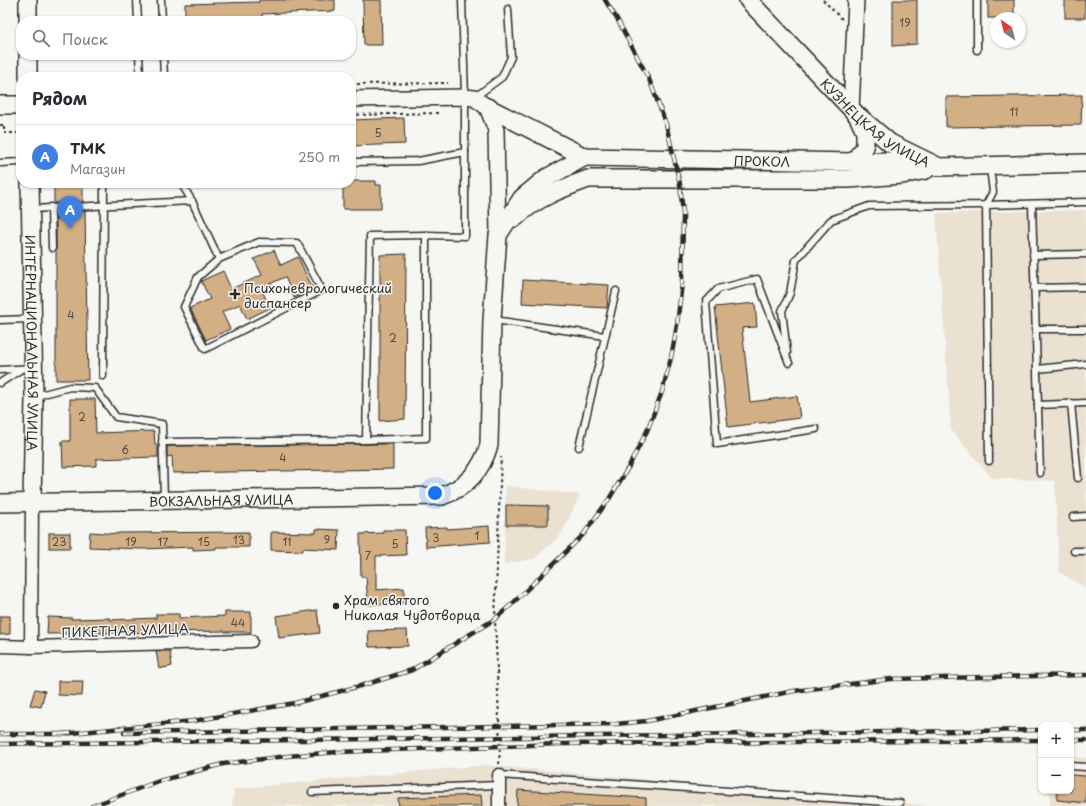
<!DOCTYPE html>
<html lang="ru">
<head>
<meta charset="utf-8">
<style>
  :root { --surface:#fff; --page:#f2f2f3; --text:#2b2b33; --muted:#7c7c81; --line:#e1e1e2; --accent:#db2777 }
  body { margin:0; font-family:"Playpen Sans",sans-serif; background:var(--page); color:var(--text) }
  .controls { position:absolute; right:12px; bottom:12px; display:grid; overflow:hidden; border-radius:8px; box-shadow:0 1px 3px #0004 }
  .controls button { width:36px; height:36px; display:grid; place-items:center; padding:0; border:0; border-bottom:1px solid var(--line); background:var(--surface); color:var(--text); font:20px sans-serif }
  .compass { position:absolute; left:990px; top:12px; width:36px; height:36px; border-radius:50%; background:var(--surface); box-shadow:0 1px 3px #0004; rotate:325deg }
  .you { position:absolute; left:435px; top:493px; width:14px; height:14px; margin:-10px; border:3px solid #fff; border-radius:50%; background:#1a73e8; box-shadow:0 0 0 6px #1a73e833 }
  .badge { display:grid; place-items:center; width:26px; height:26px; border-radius:50%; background:var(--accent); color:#fff; font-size:13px; font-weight:700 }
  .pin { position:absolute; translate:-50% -33px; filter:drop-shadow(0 1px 2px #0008) }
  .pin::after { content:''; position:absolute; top:21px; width:14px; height:12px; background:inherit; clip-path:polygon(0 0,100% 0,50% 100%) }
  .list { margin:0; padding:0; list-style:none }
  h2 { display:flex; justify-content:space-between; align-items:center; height:52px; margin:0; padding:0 16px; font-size:17px }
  h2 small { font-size:13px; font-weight:400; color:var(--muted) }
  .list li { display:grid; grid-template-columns:26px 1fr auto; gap:12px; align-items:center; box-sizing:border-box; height:64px; padding:0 16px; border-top:1px solid var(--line) }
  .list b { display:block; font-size:15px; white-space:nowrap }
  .list p { margin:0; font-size:13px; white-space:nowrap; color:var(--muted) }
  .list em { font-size:13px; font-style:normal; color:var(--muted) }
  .icon { flex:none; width:22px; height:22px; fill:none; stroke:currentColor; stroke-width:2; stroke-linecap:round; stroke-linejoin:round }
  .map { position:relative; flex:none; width:1086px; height:806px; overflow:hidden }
  .search { position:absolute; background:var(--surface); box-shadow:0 1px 3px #0004; left:16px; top:16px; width:340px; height:44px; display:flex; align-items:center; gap:10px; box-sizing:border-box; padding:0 14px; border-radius:16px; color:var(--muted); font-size:15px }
  .panel { position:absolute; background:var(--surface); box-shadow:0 1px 3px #0004; left:16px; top:72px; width:340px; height:116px; border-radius:16px }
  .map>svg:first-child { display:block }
</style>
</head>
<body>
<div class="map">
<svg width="1086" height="806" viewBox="0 0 1086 806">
  <rect width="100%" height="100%" fill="#f6f6f2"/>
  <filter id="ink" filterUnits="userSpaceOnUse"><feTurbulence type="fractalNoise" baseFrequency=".025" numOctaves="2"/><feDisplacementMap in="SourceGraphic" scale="8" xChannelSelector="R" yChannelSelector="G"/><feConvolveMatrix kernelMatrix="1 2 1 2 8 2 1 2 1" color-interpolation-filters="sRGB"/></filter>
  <g filter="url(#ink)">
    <g fill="#ebe1d1">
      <path d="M1086,210v378l-27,-16 -4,-91 -63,-3 -41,-48 -15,-217z"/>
      <path d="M506,486l74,9 -19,40 -27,24 -30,5z"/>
      <path d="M1071,757l15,1v48h-36v-15h21z"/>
      <path d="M486,765l439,40 1,1h-694l2,-17z"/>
    </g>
    <g fill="#d2af85" stroke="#2b2b2b">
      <path d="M259,0h76v11l-73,3v7h-77v-17l74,-2z"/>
      <path d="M363,0h18l1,45h-18z"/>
      <path d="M893,0h24v44l-24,2z"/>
      <rect x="988" y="0" width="26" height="18"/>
      <rect x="1065" y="0" width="20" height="18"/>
      <path d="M1082,95l-1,30 -135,2v-30z"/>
      <path d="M404,118l1,26 -54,2v-26z"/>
      <path d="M351,181h25v4h5v24h-38v-26l8,1z"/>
      <path d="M54,183h29v19l-29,1z"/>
      <path d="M85,211l3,169h-32v-168z"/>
      <path d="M274,250l7,15 17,-8 15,32 -19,9 -9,-21 -24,11 9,20 -23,11 -7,-15 -18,8 8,17 -24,11 -16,-32 20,-9 -9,-18 22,-10 8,18 31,-14 -8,-16z"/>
      <path d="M406,254l-1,165 -25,2v-166z"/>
      <path d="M523,280l86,5 -2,23 -85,-5z"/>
      <path d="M755,303l2,24 -15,1 8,74 47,-6 3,22 -72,9 -13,-120z"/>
      <path d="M70,399h25l1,34 58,-2 1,14h3v12l-62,2v7l-33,1 -1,-26h8z"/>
      <path d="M366,444h27v25l-220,4 -1,-17 -5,1v-11z"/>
      <path d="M506,505l42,1v19h-42z"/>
      <path d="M489,526l1,16 -64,5 -1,-19 22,-1v2z"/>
      <path d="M316,529l23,1 -1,20 -35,-2v3l-32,-1v-18l45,1z"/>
      <path d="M383,530h22l1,25 -30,1v34l28,-2v15l-36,2 -2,-28h-5l-1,-43 23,-1z"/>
      <path d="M90,532l28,2v-1l131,-1v15h-33v2l-23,1v-3l-51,2 -53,-2z"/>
      <rect x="49" y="533" width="21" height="15"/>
      <path d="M317,610l3,23 -41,5 -3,-22z"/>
      <path d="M225,612h26v20h-26v-1l-178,3 1,-17 24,1 -1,1 39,-1v2l46,-2v-4h23v4l46,-2z"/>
      <path d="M0,616h10v18l-10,1z"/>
      <path d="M407,630l1,16 -39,1 -1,-16z"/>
      <path d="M156,651h14l2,15 -13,3z"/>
      <path d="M58,681h25l-1,15 -24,-1z"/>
      <path d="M35,689l10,2 -4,16 -11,-2z"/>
      <path d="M1071,775l15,1v27l-29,-3v-9h14z"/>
      <path d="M518,790l128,8v8h-129z"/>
      <path d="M481,795l1,11h-83l-1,-8z"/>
    </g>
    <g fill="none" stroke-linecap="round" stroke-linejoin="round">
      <g stroke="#2b2b2b" stroke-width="9">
        <g id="service">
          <path d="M137,0l1,21"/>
          <path d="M161,0l1,21"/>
          <path d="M977,0v50"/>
          <path d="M139,55l1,20 2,2"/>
          <path d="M163,55l1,22"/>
          <path d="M475,97l27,-20 9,-20 -3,-48"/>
          <path d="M351,162l67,-1 47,-9"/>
          <path d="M0,163l21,-1"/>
          <path d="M181,183l11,18 27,58"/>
          <path d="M1032,204l8,269"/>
          <path d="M51,207l1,41"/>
          <path d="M32,209l160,-8"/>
          <path d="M259,242l38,1 25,47 -117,59 -21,-42 14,-30 21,-18z"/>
          <path d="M1033,255l53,-1"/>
          <path d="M1034,288l52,-1"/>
          <path d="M0,320l31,-1"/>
          <path d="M494,320l111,16"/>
          <path d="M1035,329h51"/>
          <path d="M787,353l-5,-42 8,-18 6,-33 35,-40 38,-14 117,-1 7,-13 -3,-24"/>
          <path d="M789,363l-32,-84 -39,10 -12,13 11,142 99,-15"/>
          <path d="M1037,369l49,-5"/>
          <path d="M0,370l32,-2"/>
          <path d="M103,376l1,-193"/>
          <path d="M0,383l20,-13"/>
          <path d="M36,396l34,-9 25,1 21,29 46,7 2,75"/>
          <path d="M1071,403l7,75"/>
          <path d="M1038,405l48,-2"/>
          <path d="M366,440l60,-2v-203l39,1v-139l-3,-97"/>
          <path d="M162,442l204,-2 4,-204 56,-1"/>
          <path d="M579,447l37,-156"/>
          <path d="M989,461l-3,-256 100,-3"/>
          <path d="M1073,517l13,-1"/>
          <path d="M1074,551h12"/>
          <path d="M1071,766l15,1"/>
          <path d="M499,775l401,28"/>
          <path d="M312,792l187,-7"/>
        </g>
      </g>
      <g stroke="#2b2b2b" stroke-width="15">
        <g id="minor">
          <path d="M0,646l31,1 220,-6"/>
          <path d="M31,647l1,-145"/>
          <path d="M499,775v31"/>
        </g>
      </g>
      <g stroke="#2b2b2b" stroke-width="18">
        <g id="tertiary">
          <path d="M351,99l114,-2 9,1 13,9 9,23 2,105"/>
          <path d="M851,110l5,-110"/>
        </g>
      </g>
      <g stroke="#2b2b2b" stroke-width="20">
        <g id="secondary">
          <path d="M28,0v21"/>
          <path id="s1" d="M748,0l109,115 33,28 49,24 147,-4"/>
          <path d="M28,55v22"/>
          <path d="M0,105h21"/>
          <path id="s2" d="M487,107l98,50 268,5 38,-1 48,6"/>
          <path d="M853,162l12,-15v-15l-7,-15"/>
          <path id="s3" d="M30,183l4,214 -2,105"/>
          <path d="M515,218c21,-20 46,-29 73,-39h260l54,-4 24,-5"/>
          <path id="s4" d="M0,503l442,-7c25,-9 40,-26 47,-51l3,-125 6,-85 24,-37 24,-20 39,-21"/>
        </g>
      </g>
      <g stroke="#2b2b2b" stroke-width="2" stroke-dasharray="3 3" stroke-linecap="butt">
        <path d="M823,0l19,19"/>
        <path d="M351,84l97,-1"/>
        <path d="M351,115l87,-2"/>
        <path d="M0,125h4v8h17"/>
        <path d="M499,764l1,-18 -5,-127 6,-162"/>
      </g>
      <use href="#service" stroke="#f6f6f2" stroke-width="6"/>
      <use href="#minor" stroke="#f6f6f2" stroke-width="12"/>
      <use href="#tertiary" stroke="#f6f6f2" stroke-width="15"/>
      <use href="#secondary" stroke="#f6f6f2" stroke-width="17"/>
      <g stroke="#2b2b2b" stroke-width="4.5">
        <g id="rail">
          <path d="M1071,730h15"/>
          <path d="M124,733l492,-9 31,-3 147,-30 97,-12 195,-4"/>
          <path d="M0,734h68"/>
          <path d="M62,734l131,-13 102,-18 69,-18 48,-15 83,-51 16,-14 72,-70 26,-36 19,-31 19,-37 15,-39 9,-34 6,-33 5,-42 1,-69 -3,-30 -14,-60 -17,-45 -32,-60 -12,-19"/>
          <path d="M1071,740h15"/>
          <path d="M0,744l1041,-14"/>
          <path d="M92,806l67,-25 64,-17 64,-8 51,-4 222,-8 481,-4"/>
        </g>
      </g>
      <use href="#rail" stroke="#f6f6f2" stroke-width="3" stroke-dasharray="9" stroke-linecap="butt"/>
    </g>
  </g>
  <g fill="#2b2b2b" stroke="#f6f6f2" stroke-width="1.5">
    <path d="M233 288h4v4h4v4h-4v4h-4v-4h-4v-4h4z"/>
    <circle cx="336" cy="606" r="4"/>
  </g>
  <g text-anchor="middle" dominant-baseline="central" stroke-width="3" stroke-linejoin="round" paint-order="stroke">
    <g font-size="11" fill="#554c42">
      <text x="905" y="22">19</text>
      <text x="1014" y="111">11</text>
      <text x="378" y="132">5</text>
      <text x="71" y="314">4</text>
      <text x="393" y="337">2</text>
      <text x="82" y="416">2</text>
      <text x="125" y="449">6</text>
      <text x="283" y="457">4</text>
      <text x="477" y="535">1</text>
      <text x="436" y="537">3</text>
      <text x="239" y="539">13</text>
      <text x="327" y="539">9</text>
      <text x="59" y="541">23</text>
      <text x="131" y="541">19</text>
      <text x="163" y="541">17</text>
      <text x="204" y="541">15</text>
      <text x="287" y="541">11</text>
      <text x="395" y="543">5</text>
      <text x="368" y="555">7</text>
      <text x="238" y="622">44</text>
    </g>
    <g font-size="13" fill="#2b2b2b" stroke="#f6f6f2">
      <text stroke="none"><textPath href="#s1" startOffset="178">КУЗНЕЦКАЯ УЛИЦА</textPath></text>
      <text stroke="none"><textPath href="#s2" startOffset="287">ПРОКОЛ</textPath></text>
      <text stroke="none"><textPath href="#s3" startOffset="160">ИНТЕРНАЦИОНАЛЬНАЯ УЛИЦА</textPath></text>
      <text stroke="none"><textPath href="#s4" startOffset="221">ВОКЗАЛЬНАЯ УЛИЦА</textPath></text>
      <text transform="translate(125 630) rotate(-2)">ПИКЕТНАЯ УЛИЦА</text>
    </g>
    <g font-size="13" fill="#2b2b2b" stroke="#f6f6f2" text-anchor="start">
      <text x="244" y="287">Психоневрологический<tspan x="244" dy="15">диспансер</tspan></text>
      <text x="344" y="599">Храм святого<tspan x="344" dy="15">Николая Чудотворца</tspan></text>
    </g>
  </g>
</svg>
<div class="controls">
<button>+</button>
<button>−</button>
</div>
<svg class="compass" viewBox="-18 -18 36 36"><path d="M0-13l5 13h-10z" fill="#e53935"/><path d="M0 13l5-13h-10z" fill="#7c7c81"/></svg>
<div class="you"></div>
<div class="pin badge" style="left:70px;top:229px;background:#3f7fe0">A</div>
<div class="search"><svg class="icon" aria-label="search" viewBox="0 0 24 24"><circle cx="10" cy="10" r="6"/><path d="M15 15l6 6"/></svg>Поиск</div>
<section class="panel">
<h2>Рядом<small></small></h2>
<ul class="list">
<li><span class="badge" style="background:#3f7fe0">A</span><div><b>ТМК</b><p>Магазин</p></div><em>250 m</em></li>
</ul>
</section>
</div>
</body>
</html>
